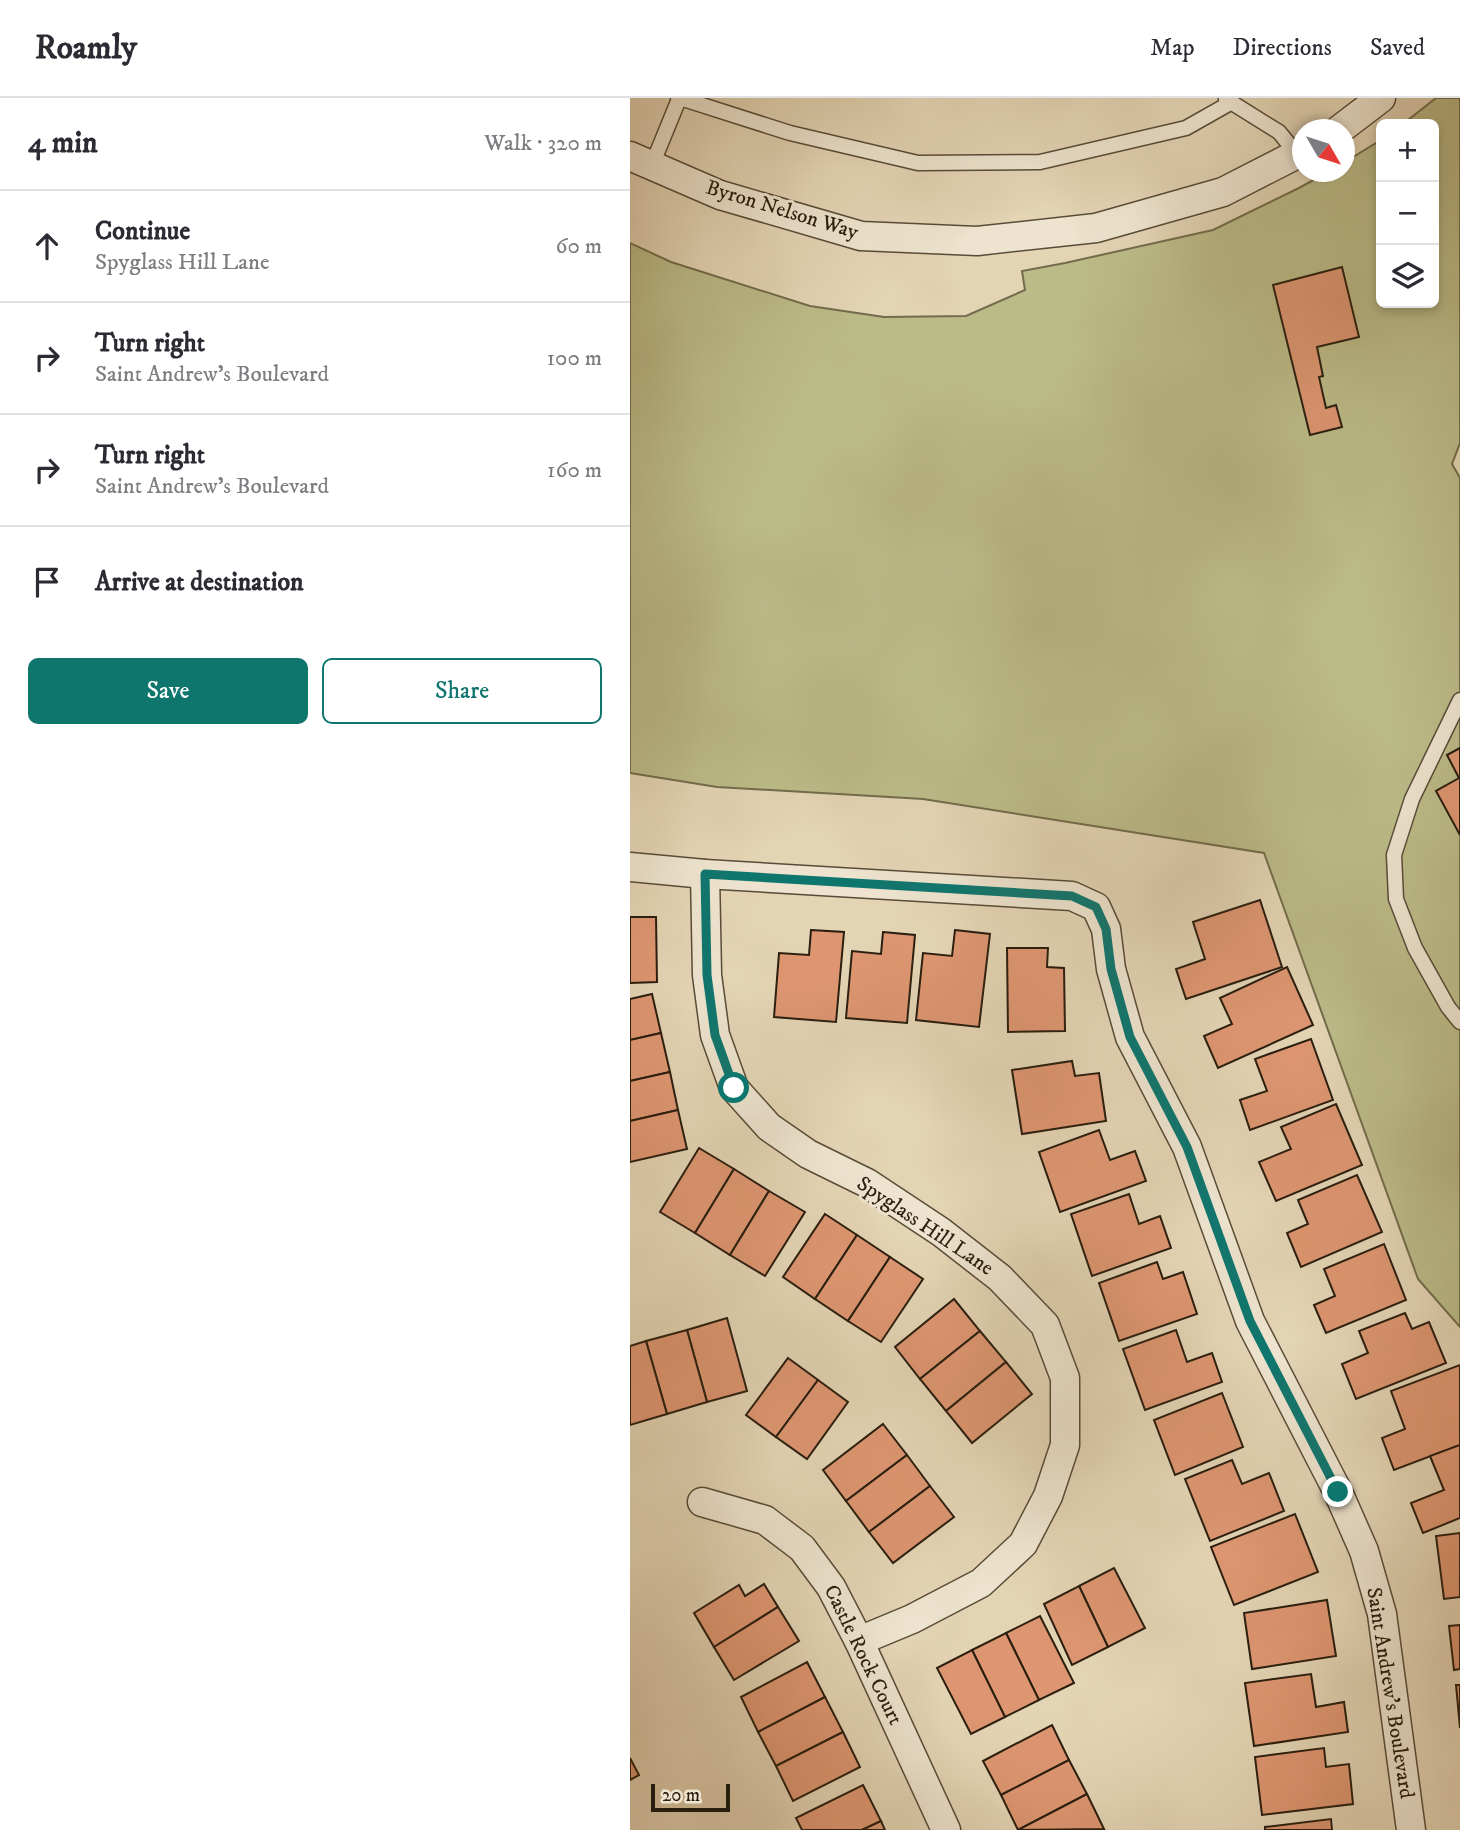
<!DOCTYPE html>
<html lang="en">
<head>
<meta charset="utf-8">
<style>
  :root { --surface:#fff; --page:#f2f2f3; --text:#2b2b33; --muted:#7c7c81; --line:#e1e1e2; --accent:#0f766e }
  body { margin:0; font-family:"IM FELL DW Pica",serif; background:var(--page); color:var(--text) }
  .controls { position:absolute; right:21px; top:21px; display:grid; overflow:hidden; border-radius:10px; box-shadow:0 4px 10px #0003 }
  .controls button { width:63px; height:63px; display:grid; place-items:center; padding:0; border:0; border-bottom:2px solid var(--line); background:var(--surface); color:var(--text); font:35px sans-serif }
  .compass { position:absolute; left:662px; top:21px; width:63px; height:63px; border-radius:50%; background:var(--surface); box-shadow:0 4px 10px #0003; rotate:129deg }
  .scale { position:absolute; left:21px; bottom:18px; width:79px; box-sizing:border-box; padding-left:7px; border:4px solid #2a1e0f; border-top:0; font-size:19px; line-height:24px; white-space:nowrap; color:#2a1e0f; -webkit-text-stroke:5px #ede3ce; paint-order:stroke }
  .stop { position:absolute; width:21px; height:21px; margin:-16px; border:5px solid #0f766e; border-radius:50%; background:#fff }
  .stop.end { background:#0f766e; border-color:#fff; box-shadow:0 2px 7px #0008 }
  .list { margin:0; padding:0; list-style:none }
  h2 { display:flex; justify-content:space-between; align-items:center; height:91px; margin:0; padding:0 28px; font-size:30px }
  h2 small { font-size:23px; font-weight:400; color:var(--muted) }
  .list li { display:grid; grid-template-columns:46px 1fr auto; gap:21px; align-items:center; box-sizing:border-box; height:112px; padding:0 28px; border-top:2px solid var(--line) }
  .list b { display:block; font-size:26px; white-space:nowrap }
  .list p { margin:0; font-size:23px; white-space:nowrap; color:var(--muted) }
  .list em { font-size:23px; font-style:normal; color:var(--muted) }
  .actions { display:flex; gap:14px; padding:21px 28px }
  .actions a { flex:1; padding:16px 0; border:2px solid var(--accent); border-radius:10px; text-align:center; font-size:24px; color:var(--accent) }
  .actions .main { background:var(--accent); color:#fff }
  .icon { flex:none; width:38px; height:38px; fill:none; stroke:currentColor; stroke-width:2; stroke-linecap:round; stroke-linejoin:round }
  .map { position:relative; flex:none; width:830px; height:1732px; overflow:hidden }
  header { display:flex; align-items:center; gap:42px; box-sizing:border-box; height:98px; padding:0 35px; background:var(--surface); border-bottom:2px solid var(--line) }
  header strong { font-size:33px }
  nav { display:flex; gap:38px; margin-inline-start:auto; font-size:24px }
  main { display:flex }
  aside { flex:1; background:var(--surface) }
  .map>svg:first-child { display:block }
</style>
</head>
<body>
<header>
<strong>Roamly</strong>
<nav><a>Map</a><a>Directions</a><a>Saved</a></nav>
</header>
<main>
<aside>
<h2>4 min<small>Walk · 320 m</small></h2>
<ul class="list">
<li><svg class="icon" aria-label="ahead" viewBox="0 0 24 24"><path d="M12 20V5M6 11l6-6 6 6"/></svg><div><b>Continue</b><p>Spyglass Hill Lane</p></div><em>60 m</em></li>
<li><svg class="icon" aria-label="right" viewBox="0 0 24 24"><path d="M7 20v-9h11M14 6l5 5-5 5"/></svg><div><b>Turn right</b><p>Saint Andrew's Boulevard</p></div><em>100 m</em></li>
<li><svg class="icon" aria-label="right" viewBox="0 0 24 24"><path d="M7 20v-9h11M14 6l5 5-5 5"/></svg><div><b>Turn right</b><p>Saint Andrew's Boulevard</p></div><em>160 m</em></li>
<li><svg class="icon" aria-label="arrive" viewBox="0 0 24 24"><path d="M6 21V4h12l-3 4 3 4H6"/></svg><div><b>Arrive at destination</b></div></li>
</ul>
<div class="actions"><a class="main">Save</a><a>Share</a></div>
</aside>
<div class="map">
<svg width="830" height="1732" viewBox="0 0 830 1732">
  <rect width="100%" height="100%" fill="#e3d4b4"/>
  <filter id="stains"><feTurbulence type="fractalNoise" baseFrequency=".00286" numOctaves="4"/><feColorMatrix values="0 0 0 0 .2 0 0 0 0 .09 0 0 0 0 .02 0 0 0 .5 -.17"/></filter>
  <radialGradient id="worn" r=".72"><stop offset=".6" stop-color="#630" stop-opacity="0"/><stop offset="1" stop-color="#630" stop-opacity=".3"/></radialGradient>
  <path fill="#bb8" stroke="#726c4c" stroke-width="2" d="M806,0h24v345l-8,21 8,14v849l-42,-48 -154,-426 -341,-54 -206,-12 -87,-14v-530l41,19 139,44 74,11 82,-1 59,-26 -3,-19 43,-8 148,-33 86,-42 29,-16h17v-10l36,-22v163h53v-179h-31z"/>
  <g fill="#dd9671" stroke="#2a1e0f" stroke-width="2">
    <path d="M712,169l17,70 -42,10 6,29 -4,1 7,31 10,-3 6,22 -32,8 -37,-150z"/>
    <path d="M830,650v87l-24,-44 23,-13 -12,-23z"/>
    <path d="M630,802l22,67 -96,32 -10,-30 29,-10 -12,-37z"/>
    <path d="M0,819h26l1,65 -27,1z"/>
    <path d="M181,832l33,2 -8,90 -62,-5 5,-64 30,2z"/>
    <path d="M325,832l35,4 -11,93 -63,-7 7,-67 29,3z"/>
    <path d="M253,834l32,3 -8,88 -61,-5 6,-67 29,3z"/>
    <path d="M377,850h41l-1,19 17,1 1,63 -57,1z"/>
    <path d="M657,869l26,58 -95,43 -14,-32 28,-12 -12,-26z"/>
    <path d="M22,896l9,39 -31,7v-41z"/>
    <path d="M31,935l9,39 -40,9v-41z"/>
    <path d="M681,941l22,61 -83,30 -10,-30 27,-9 -12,-32z"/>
    <path d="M442,963l3,15 24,-3 7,48 -84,13 -10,-64z"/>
    <path d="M40,974l8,38 -48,11v-40z"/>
    <path d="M706,1006l26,61 -86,36 -17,-39 32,-13 -10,-22z"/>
    <path d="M48,1012l9,39 -57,13v-41z"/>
    <path d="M469,1032l11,30 25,-9 11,30 -86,31 -21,-60z"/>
    <path d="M69,1050l35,21 -39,64 -35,-21z"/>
    <path d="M104,1071l35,22 -39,64 -35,-22z"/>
    <path d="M727,1077l25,57 -81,35 -14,-34 21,-9 -10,-24z"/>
    <path d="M139,1093l36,21 -40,64 -35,-21z"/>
    <path d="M499,1096l10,30 21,-8 11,32 -79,28 -21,-62z"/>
    <path d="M195,1116l32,21 -42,64 -32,-22z"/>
    <path d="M227,1137l33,22 -42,64 -33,-22z"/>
    <path d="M754,1146l22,56 -80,33 -12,-28 21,-9 -11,-27z"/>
    <path d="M260,1159l33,22 -42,63 -33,-21z"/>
    <path d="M527,1164l6,17 20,-7 14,42 -78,27 -20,-58z"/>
    <path d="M324,1201l26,32 -60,48 -25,-32z"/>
    <path d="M775,1215l7,16 17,-7 17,41 -90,36 -14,-35 26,-11 -9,-22z"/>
    <path d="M97,1220l20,73 -40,11 -20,-72z"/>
    <path d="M57,1232l20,72 -40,12 -21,-73z"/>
    <path d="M546,1232l11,32 25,-9 10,29 -77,28 -22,-61z"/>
    <path d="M350,1233l26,31 -60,49 -26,-32z"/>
    <path d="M16,1243l21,73 -37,11v-79z"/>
    <path d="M158,1260l30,22 -42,57 -30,-22z"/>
    <path d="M376,1264l26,32 -60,49 -26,-32z"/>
    <path d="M830,1267v80l-66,25 -12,-32 23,-9 -14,-38z"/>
    <path d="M188,1282l30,22 -41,57 -31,-22z"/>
    <path d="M592,1295l21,54 -68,28 -21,-55z"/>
    <path d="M253,1326l24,31 -61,46 -23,-31z"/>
    <path d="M830,1347v73l-37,15 -12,-30 33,-13 -14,-34z"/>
    <path d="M277,1357l23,31 -61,46 -23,-31z"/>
    <path d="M602,1362l10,24 27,-11 15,38 -74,30 -25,-62z"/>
    <path d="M300,1388l24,31 -61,46 -24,-31z"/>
    <path d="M665,1416l23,58 -84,33 -23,-58z"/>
    <path d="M830,1435v64l-16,2 -8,-63z"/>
    <path d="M484,1470l31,60 -37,19 -29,-61z"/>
    <path d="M134,1486l14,23 -64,40 -20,-34 45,-28 6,11z"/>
    <path d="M449,1488l29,61 -36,18 -28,-61z"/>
    <path d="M697,1502l9,56 -84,13 -8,-56z"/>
    <path d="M148,1509l21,34 -65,39 -20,-33z"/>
    <path d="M410,1518l34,67 -35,17 -33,-67z"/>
    <path d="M830,1527v44l-6,1 -5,-44z"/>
    <path d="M376,1535l33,67 -34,17 -33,-67z"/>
    <path d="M342,1552l33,67 -34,17 -34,-66z"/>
    <path d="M177,1564l18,35 -67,35 -17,-35z"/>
    <path d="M681,1576l5,33 28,-5 4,30 -94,14 -9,-63z"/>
    <path d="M826,1587h4v43z"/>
    <path d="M195,1599l18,35 -67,34 -18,-34z"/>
    <path d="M422,1627l17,35 -68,35 -18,-34z"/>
    <path d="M213,1634l17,35 -67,34 -17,-35z"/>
    <path d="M694,1650l2,19 23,-3 4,40 -91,11 -7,-58z"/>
    <path d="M0,1660l9,17 -9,5z"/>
    <path d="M439,1662l18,34 -69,36 -17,-35z"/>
    <path d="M233,1687l18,36 -19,9h-60l-6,-12z"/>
    <path d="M457,1696l17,35 -86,1z"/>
    <path d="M701,1721l1,11h-67v-3z"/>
    <path d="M251,1723l4,9h-23z"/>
  </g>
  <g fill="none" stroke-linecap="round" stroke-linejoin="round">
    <g stroke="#584c38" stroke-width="17">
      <g id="service">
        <path d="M50,0l110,35 128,30 122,-1 146,-34 46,-26"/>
        <path d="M596,1l53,33 18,22"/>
        <path d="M22,67l27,-66 -1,-1"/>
        <path d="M830,602l-48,99 -18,56 2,44 19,49 33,59 12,15"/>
      </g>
    </g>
    <g stroke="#584c38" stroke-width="31">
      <g id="minor">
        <path d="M709,32l42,-32"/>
        <path d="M0,58l90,39 141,41 116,5 119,-13 127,-36 80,-41"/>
        <path d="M0,769l75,7 367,22 24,11 10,22 5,40 19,68 57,110 63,174 88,171 26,59 18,63 29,216"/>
        <path d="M75,776l2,101 8,60 19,53 35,39 39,27 59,29 74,49 59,46 45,47 20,53v67l-17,51 -25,48 -42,39 -69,36 -53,22"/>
        <path d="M72,1404l63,18 37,28 29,39 28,54 87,189"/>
      </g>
    </g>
    <use href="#service" stroke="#ede3ce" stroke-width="14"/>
    <use href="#minor" stroke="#ede3ce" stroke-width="28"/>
  </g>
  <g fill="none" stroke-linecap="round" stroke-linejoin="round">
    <path stroke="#0f766e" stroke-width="9" d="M104,990l-19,-53 -8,-60 -2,-101 367,22 24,11 10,22 5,40 19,68 57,110 63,174 88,171"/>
  </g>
  <g text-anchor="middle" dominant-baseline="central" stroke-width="6" stroke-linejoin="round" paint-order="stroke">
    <g font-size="21" fill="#2a1e0f" stroke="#ede3ce">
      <text transform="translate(152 112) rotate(17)">Byron Nelson Way</text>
      <text transform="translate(295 1128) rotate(34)">Spyglass Hill Lane</text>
      <text transform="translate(233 1557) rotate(64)">Castle Rock Court</text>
      <text transform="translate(760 1595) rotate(81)">Saint Andrew's Boulevard</text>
    </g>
  </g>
  <rect width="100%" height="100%" filter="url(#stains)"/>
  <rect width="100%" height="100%" fill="url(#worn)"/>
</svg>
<div class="controls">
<button>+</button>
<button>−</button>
<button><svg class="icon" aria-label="layers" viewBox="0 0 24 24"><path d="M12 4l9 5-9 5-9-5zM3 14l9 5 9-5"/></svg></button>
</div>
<svg class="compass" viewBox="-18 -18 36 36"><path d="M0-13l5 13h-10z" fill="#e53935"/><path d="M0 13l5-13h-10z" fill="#7c7c81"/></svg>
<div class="scale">20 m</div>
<div class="stop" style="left:104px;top:990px"></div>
<div class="stop end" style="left:708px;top:1394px"></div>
</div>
</main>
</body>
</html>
